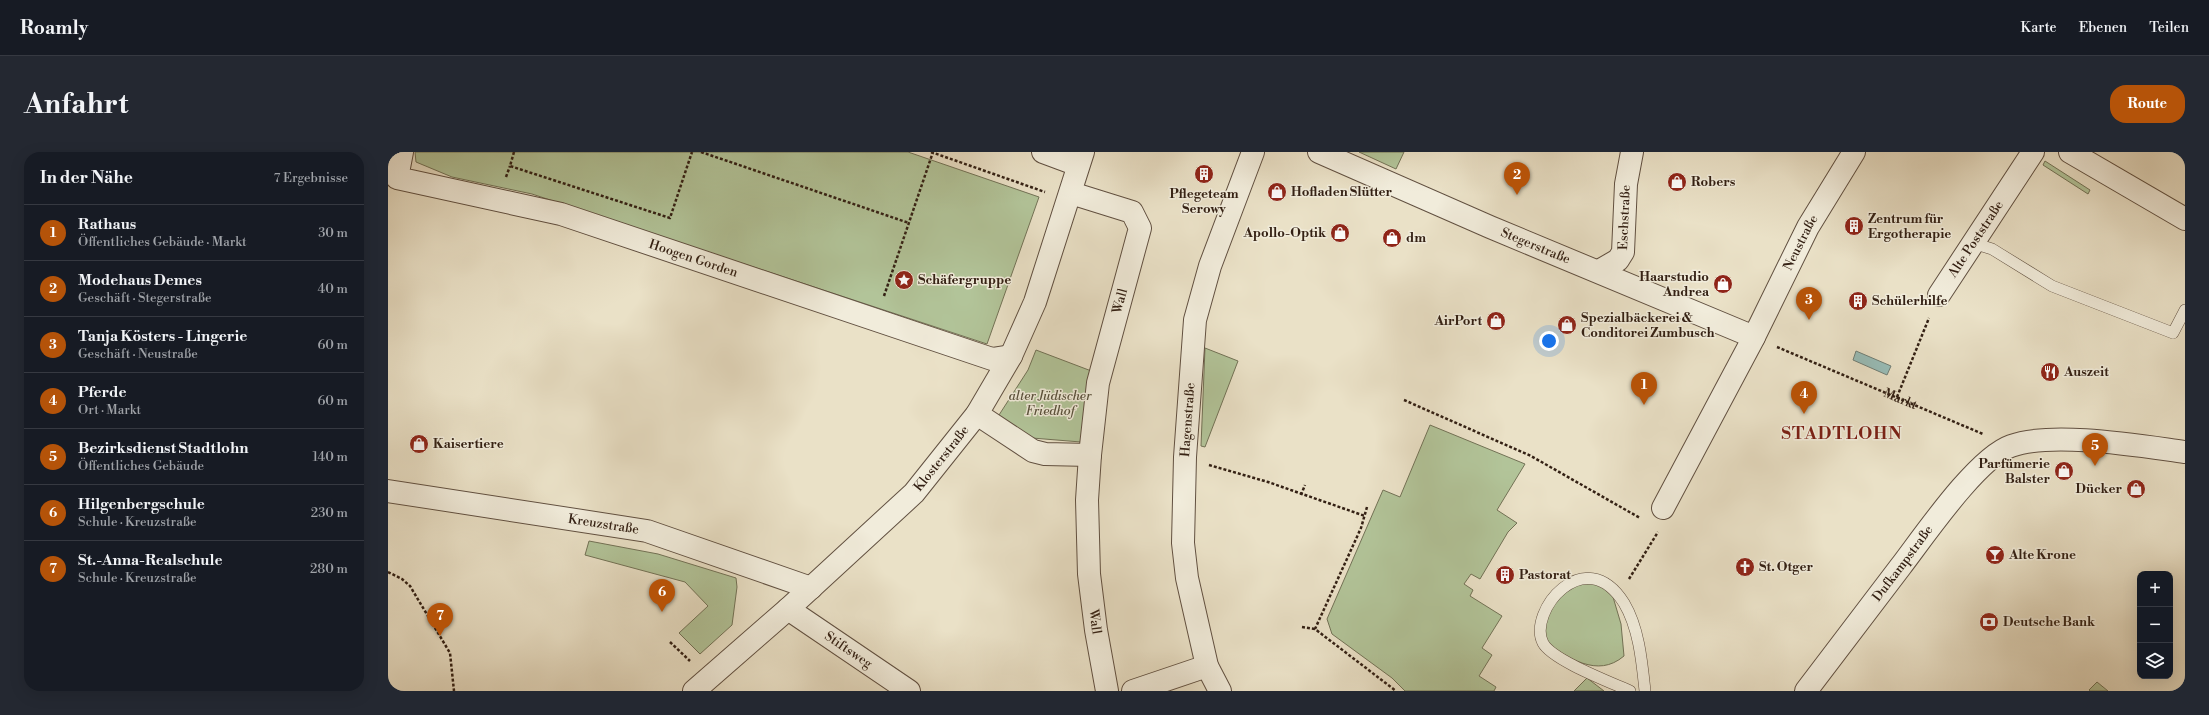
<!DOCTYPE html>
<html lang="de">
<head>
<meta charset="utf-8">
<style>
  :root { --surface:#171b24; --page:#242831; --text:#f1f3f6; --muted:#9ea1a6; --line:#363941; --accent:#b45309 }
  body { margin:0; font-family:"Libre Bodoni",serif; background:var(--page); color:var(--text) }
  .controls { position:absolute; right:12px; bottom:12px; display:grid; overflow:hidden; border-radius:8px; box-shadow:0 4px 16px #0002 }
  .controls button { width:36px; height:36px; display:grid; place-items:center; padding:0; border:0; border-bottom:1px solid var(--line); background:var(--surface); color:var(--text); font:20px sans-serif }
  .you { position:absolute; left:1161px; top:189px; width:14px; height:14px; margin:-10px; border:3px solid #fff; border-radius:50%; background:#1a73e8; box-shadow:0 0 0 6px #1a73e833 }
  .badge { display:grid; place-items:center; width:26px; height:26px; border-radius:50%; background:var(--accent); color:#fff; font-size:13px; font-weight:700 }
  .pin { position:absolute; translate:-50% -33px; filter:drop-shadow(0 1px 2px #0008) }
  .pin::after { content:''; position:absolute; top:21px; width:14px; height:12px; background:inherit; clip-path:polygon(0 0,100% 0,50% 100%) }
  .list { margin:0; padding:0; list-style:none }
  h2 { display:flex; justify-content:space-between; align-items:center; height:52px; margin:0; padding:0 16px; font-size:17px }
  h2 small { font-size:13px; font-weight:400; color:var(--muted) }
  .list li { display:grid; grid-template-columns:26px 1fr auto; gap:12px; align-items:center; box-sizing:border-box; height:56px; padding:0 16px; border-top:1px solid var(--line) }
  .list b { display:block; font-size:15px; white-space:nowrap }
  .list p { margin:0; font-size:13px; white-space:nowrap; color:var(--muted) }
  .list em { font-size:13px; font-style:normal; color:var(--muted) }
  .icon { flex:none; width:22px; height:22px; fill:none; stroke:currentColor; stroke-width:2; stroke-linecap:round; stroke-linejoin:round }
  .map { position:relative; flex:none; width:1797px; height:539px; overflow:hidden; border-radius:16px }
  header { display:flex; align-items:center; gap:24px; box-sizing:border-box; height:56px; padding:0 20px; background:var(--surface); border-bottom:1px solid var(--line) }
  header strong { font-size:19px }
  nav { display:flex; gap:22px; margin-inline-start:auto; font-size:14px }
  .intro { display:flex; align-items:center; justify-content:space-between; box-sizing:border-box; height:96px; padding:0 24px }
  h1 { margin:0; font-size:28px }
  .button { padding:10px 18px; border-radius:16px; background:var(--accent); color:#fff; font-size:14px; font-weight:700 }
  main { display:flex; gap:24px; padding:0 24px }
  aside { flex:1; background:var(--surface); border-radius:16px; box-shadow:0 4px 16px #0002 }
  .map>svg:first-child { display:block }
</style>
</head>
<body>
<header>
<strong>Roamly</strong>
<nav><a>Karte</a><a>Ebenen</a><a>Teilen</a></nav>
</header>
<div class="intro"><h1>Anfahrt</h1><a class="button">Route</a></div>
<main>
<aside>
<h2>In der Nähe<small>7 Ergebnisse</small></h2>
<ul class="list">
<li><span class="badge">1</span><div><b>Rathaus</b><p>Öffentliches Gebäude · Markt</p></div><em>30 m</em></li>
<li><span class="badge">2</span><div><b>Modehaus Demes</b><p>Geschäft · Stegerstraße</p></div><em>40 m</em></li>
<li><span class="badge">3</span><div><b>Tanja Kösters - Lingerie</b><p>Geschäft · Neustraße</p></div><em>60 m</em></li>
<li><span class="badge">4</span><div><b>Pferde</b><p>Ort · Markt</p></div><em>60 m</em></li>
<li><span class="badge">5</span><div><b>Bezirksdienst Stadtlohn</b><p>Öffentliches Gebäude</p></div><em>140 m</em></li>
<li><span class="badge">6</span><div><b>Hilgenbergschule</b><p>Schule · Kreuzstraße</p></div><em>230 m</em></li>
<li><span class="badge">7</span><div><b>St.-Anna-Realschule</b><p>Schule · Kreuzstraße</p></div><em>280 m</em></li>
</ul>
</aside>
<div class="map">
<svg width="1797" height="539" viewBox="0 0 1797 539">
  <rect width="100%" height="100%" fill="#eae1c7"/>
  <filter id="stains"><feTurbulence type="fractalNoise" baseFrequency=".005" numOctaves="4"/><feColorMatrix values="0 0 0 0 .2 0 0 0 0 .09 0 0 0 0 .02 0 0 0 .5 -.17"/></filter>
  <radialGradient id="worn" r=".72"><stop offset=".6" stop-color="#630" stop-opacity="0"/><stop offset="1" stop-color="#630" stop-opacity=".3"/></radialGradient>
  <g fill="#b2c499" stroke="#727256">
    <path d="M27,0h493l131,45 -52,147 -455,-150 -80,-17 -36,-15z"/>
    <path d="M971,0h45l-8,17z"/>
    <path d="M1657,9l45,29 -2,4 -45,-29z"/>
    <path d="M817,196l33,13 -33,86 -4,-1z"/>
    <path d="M648,198l58,22 -13,70 -61,-5 -17,-13 -4,-9 29,-45z"/>
    <path d="M1042,273l95,39 -28,46 20,13 -9,9 -28,47 -9,-5 -7,10 9,6 -3,6 32,20 -20,32 10,7 -13,21 17,11 -2,4h-89l-13,-13 -60,-44 -5,-15 56,-129 17,7z"/>
    <path d="M201,389l69,13 78,24 1,9 -5,38 -32,29 -21,-21 29,-27 -23,-24 -100,-27z"/>
    <path d="M1208,429l17,16 8,27 3,32c-27,23 -56,1 -80,-14 -3,-24 8,-35 21,-54z"/>
    <path d="M1199,526l17,13h-30z"/>
    <path d="M1709,530l11,9h-18l-1,-1z"/>
  </g>
  <path fill="#98bdb8" stroke="#707e76" d="M1468,199l35,15 -4,9 -34,-15z"/>
  <g fill="none" stroke-linecap="round" stroke-linejoin="round">
    <g stroke="#615041" stroke-width="12">
      <g id="lane">
        <path d="M1585,91l19,6 60,37 121,47 12,-23"/>
        <path d="M1242,539c-20,-9 -78,-31 -87,-48 -16,-31 42,-102 81,-40 15,25 18,59 21,88"/>
      </g>
    </g>
    <g stroke="#615041" stroke-width="24">
      <g id="street">
        <path id="s2" d="M14,0l-5,26 164,36 431,145 19,-3"/>
        <path d="M655,0l35,13"/>
        <path id="s3" d="M931,0l171,75 264,110"/>
        <path d="M1682,0l115,67"/>
        <path id="s4" d="M683,41l61,19 8,16 -42,155 -8,72 -3,45 2,74 7,56 11,61"/>
        <path id="s5" d="M1211,119l19,-11 5,-8 3,-68 6,-32"/>
        <path id="s6" d="M1551,143l94,-143"/>
        <path d="M589,262l56,37 12,3 45,1"/>
        <path id="s7" d="M0,339l259,40 164,57"/>
        <path id="s8" d="M1275,356l91,-171 54,-110 46,-75"/>
        <path id="s9" d="M400,457l121,82"/>
        <path id="s10" d="M306,539l94,-82 126,-116 63,-79 34,-58 24,-54 48,-150"/>
        <path d="M745,539l74,-25"/>
        <path id="s11" d="M832,539l-13,-25 -20,-88 -4,-35 2,-86 10,-137 15,-54 43,-114"/>
        <path id="s12" d="M1418,539c32,-42 64,-84 95,-125 23,-30 76,-108 110,-120 41,-15 129,0 174,6"/>
      </g>
    </g>
    <g stroke="#332014" stroke-width="2.5" stroke-dasharray="3 2" stroke-linecap="butt">
      <path d="M126,0l-4,14 160,52 22,-66"/>
      <path d="M313,0l208,71"/>
      <path d="M543,0l114,40"/>
      <path d="M118,25l4,-11"/>
      <path d="M496,144l49,-144"/>
      <path id="s1" d="M1389,195l206,87"/>
      <path d="M1509,245l32,-79"/>
      <path d="M1016,248l127,56 109,62"/>
      <path d="M821,313l59,17 97,34"/>
      <path d="M913,343l4,-10"/>
      <path d="M979,355l-6,21 -46,101 81,62"/>
      <path d="M0,420l14,7 8,7 40,67 4,38"/>
      <path d="M1241,427l29,-47"/>
      <path d="M914,475l13,2"/>
      <path d="M282,490l20,19"/>
    </g>
    <use href="#lane" stroke="#f1ecdb" stroke-width="11"/>
    <use href="#street" stroke="#f1ecdb" stroke-width="22"/>
  </g>
  <defs>
    <g id="building-disc" transform="scale(1)"><circle r="9.5" fill="#8f2418" stroke="#f1ecdb"/><path d="M-4-6H4V6H1V3H-1V6H-4ZM-2.5-4.3h1.7v1.8h-1.7ZM.8-4.3h1.7v1.8H.8ZM-2.5-1h1.7V.8h-1.7ZM.8-1h1.7V.8H.8Z" fill="#fff"/></g>
    <g id="shop-disc" transform="scale(1)"><circle r="9.5" fill="#8f2418" stroke="#f1ecdb"/><path d="M-5-2.5h2.3a2.7 3.5 0 0 1 5.4 0H5L5.5 6h-11ZM-1.5-2.5h3a1.5 2.3 0 0 0-3 0Z" fill="#fff"/></g>
    <g id="sight-disc" transform="scale(1)"><circle r="9.5" fill="#8f2418" stroke="#f1ecdb"/><path d="M0-6L1.8-2.2L6-1.7L2.9 1.2L3.7 5.4L0 3.3L-3.7 5.4L-2.9 1.2L-6-1.7L-1.8-2.2Z" fill="#fff"/></g>
    <g id="restaurant-disc" transform="scale(1)"><circle r="9.5" fill="#8f2418" stroke="#f1ecdb"/><path d="M-5-6h1v4h1v-4h1v4h1v-4h1v5L-1.5 .5V6h-2V.5L-5-1ZM5-6V6H3V1.5H1.5Q1.5-4 5-6Z" fill="#fff"/></g>
    <g id="bar-disc" transform="scale(1)"><circle r="9.5" fill="#8f2418" stroke="#f1ecdb"/><path d="M-6-5H6L.8 .8V4.5H3.5V6h-7V4.5H-.8V.8Z" fill="#fff"/></g>
    <g id="church-disc" transform="scale(1)"><circle r="9.5" fill="#8f2418" stroke="#f1ecdb"/><path d="M-1.2-6h2.4v3.5h3.3v2.4h-3.3V6h-2.4V-.1h-3.3v-2.4h3.3Z" fill="#fff"/></g>
    <g id="bank-disc" transform="scale(1)"><circle r="9.5" fill="#8f2418" stroke="#f1ecdb"/><path d="M-6-4H6V4H-6ZM0-2.3a2.3 2.3 0 1 0 0 4.6a2.3 2.3 0 1 0 0-4.6Z" fill="#fff"/></g>
  </defs>
  <g fill-rule="evenodd">
    <use href="#building-disc" x="816" y="22"/>
    <use href="#shop-disc" x="1289" y="30"/>
    <use href="#shop-disc" x="889" y="40"/>
    <use href="#building-disc" x="1466" y="74"/>
    <use href="#shop-disc" x="952" y="81"/>
    <use href="#shop-disc" x="1004" y="86"/>
    <use href="#sight-disc" x="516" y="128"/>
    <use href="#shop-disc" x="1335" y="132"/>
    <use href="#building-disc" x="1470" y="149"/>
    <use href="#shop-disc" x="1108" y="169"/>
    <use href="#shop-disc" x="1179" y="173"/>
    <use href="#restaurant-disc" x="1662" y="220"/>
    <use href="#shop-disc" x="31" y="292"/>
    <use href="#shop-disc" x="1676" y="319"/>
    <use href="#shop-disc" x="1748" y="337"/>
    <use href="#bar-disc" x="1607" y="403"/>
    <use href="#church-disc" x="1357" y="415"/>
    <use href="#building-disc" x="1117" y="423"/>
    <use href="#bank-disc" x="1601" y="470"/>
  </g>
  <g text-anchor="middle" dominant-baseline="central" stroke-width="3" stroke-linejoin="round" paint-order="stroke">
    <g font-size="13" font-weight="bold" fill="#332014" stroke="#f1ecdb" text-anchor="start">
      <text x="1303" y="30">Robers</text>
      <text x="903" y="40">Hofladen Slütter</text>
      <text x="816" y="42" text-anchor="middle">Pflegeteam<tspan x="816" dy="15">Serowy</tspan></text>
      <text x="1480" y="67">Zentrum für<tspan x="1480" dy="15">Ergotherapie</tspan></text>
      <text x="938" y="81" text-anchor="end">Apollo-Optik</text>
      <text x="1018" y="86">dm</text>
      <text x="1321" y="125" text-anchor="end">Haarstudio<tspan x="1321" dy="15">Andrea</tspan></text>
      <text x="530" y="128">Schäfergruppe</text>
      <text x="1484" y="149">Schülerhilfe</text>
      <text x="1193" y="166">Spezialbäckerei &amp;<tspan x="1193" dy="15">Conditorei Zumbusch</tspan></text>
      <text x="1094" y="169" text-anchor="end">AirPort</text>
      <text x="1676" y="220">Auszeit</text>
      <text x="45" y="292">Kaisertiere</text>
      <text x="1662" y="312" text-anchor="end">Parfümerie<tspan x="1662" dy="15">Balster</tspan></text>
      <text x="1734" y="337" text-anchor="end">Dücker</text>
      <text x="1621" y="403">Alte Krone</text>
      <text x="1371" y="415">St. Otger</text>
      <text x="1131" y="423">Pastorat</text>
      <text x="1615" y="470">Deutsche Bank</text>
    </g>
    <g font-size="13" fill="#332014" stroke="#f1ecdb">
      <text stroke="none"><textPath href="#s5" startOffset="66">Eschstraße</textPath></text>
      <text stroke="none"><textPath href="#s6" startOffset="67">Alte Poststraße</textPath></text>
      <text stroke="none"><textPath href="#s8" startOffset="299">Neustraße</textPath></text>
      <text stroke="none"><textPath href="#s3" startOffset="236">Stegerstraße</textPath></text>
      <text stroke="none"><textPath href="#s2" startOffset="334">Hoogen Gorden</textPath></text>
      <text transform="translate(732 149) rotate(-75)">Wall</text>
      <text stroke="none"><textPath href="#s1" startOffset="134">Markt</textPath></text>
      <text stroke="none"><textPath href="#s11" startOffset="277">Hagenstraße</textPath></text>
      <text stroke="none"><textPath href="#s10" startOffset="340">Klosterstraße</textPath></text>
      <text stroke="none"><textPath href="#s7" startOffset="218">Kreuzstraße</textPath></text>
      <text stroke="none"><textPath href="#s12" startOffset="160">Dufkampstraße</textPath></text>
      <text stroke="none"><textPath href="#s4" startOffset="482">Wall</textPath></text>
      <text stroke="none"><textPath href="#s9" startOffset="73">Stiftsweg</textPath></text>
    </g>
    <g font-size="13" font-style="italic" fill="#59513c" stroke="#f1ecdb">
      <text x="662" y="244">alter Jüdischer<tspan x="662" dy="15">Friedhof</tspan></text>
    </g>
    <g font-size="17" font-weight="bold" letter-spacing="1" fill="#7a1f14" stroke="#f1ecdb">
      <text x="1454" y="282">STADTLOHN</text>
    </g>
  </g>
  <rect width="100%" height="100%" filter="url(#stains)"/>
  <rect width="100%" height="100%" fill="url(#worn)"/>
</svg>
<div class="controls">
<button>+</button>
<button>−</button>
<button><svg class="icon" aria-label="layers" viewBox="0 0 24 24"><path d="M12 4l9 5-9 5-9-5zM3 14l9 5 9-5"/></svg></button>
</div>
<div class="you"></div>
<div class="pin badge" style="left:1256px;top:253px">1</div>
<div class="pin badge" style="left:1129px;top:43px">2</div>
<div class="pin badge" style="left:1421px;top:168px">3</div>
<div class="pin badge" style="left:1416px;top:262px">4</div>
<div class="pin badge" style="left:1707px;top:314px">5</div>
<div class="pin badge" style="left:274px;top:460px">6</div>
<div class="pin badge" style="left:52px;top:484px">7</div>
</div>
</main>
</body>
</html>
